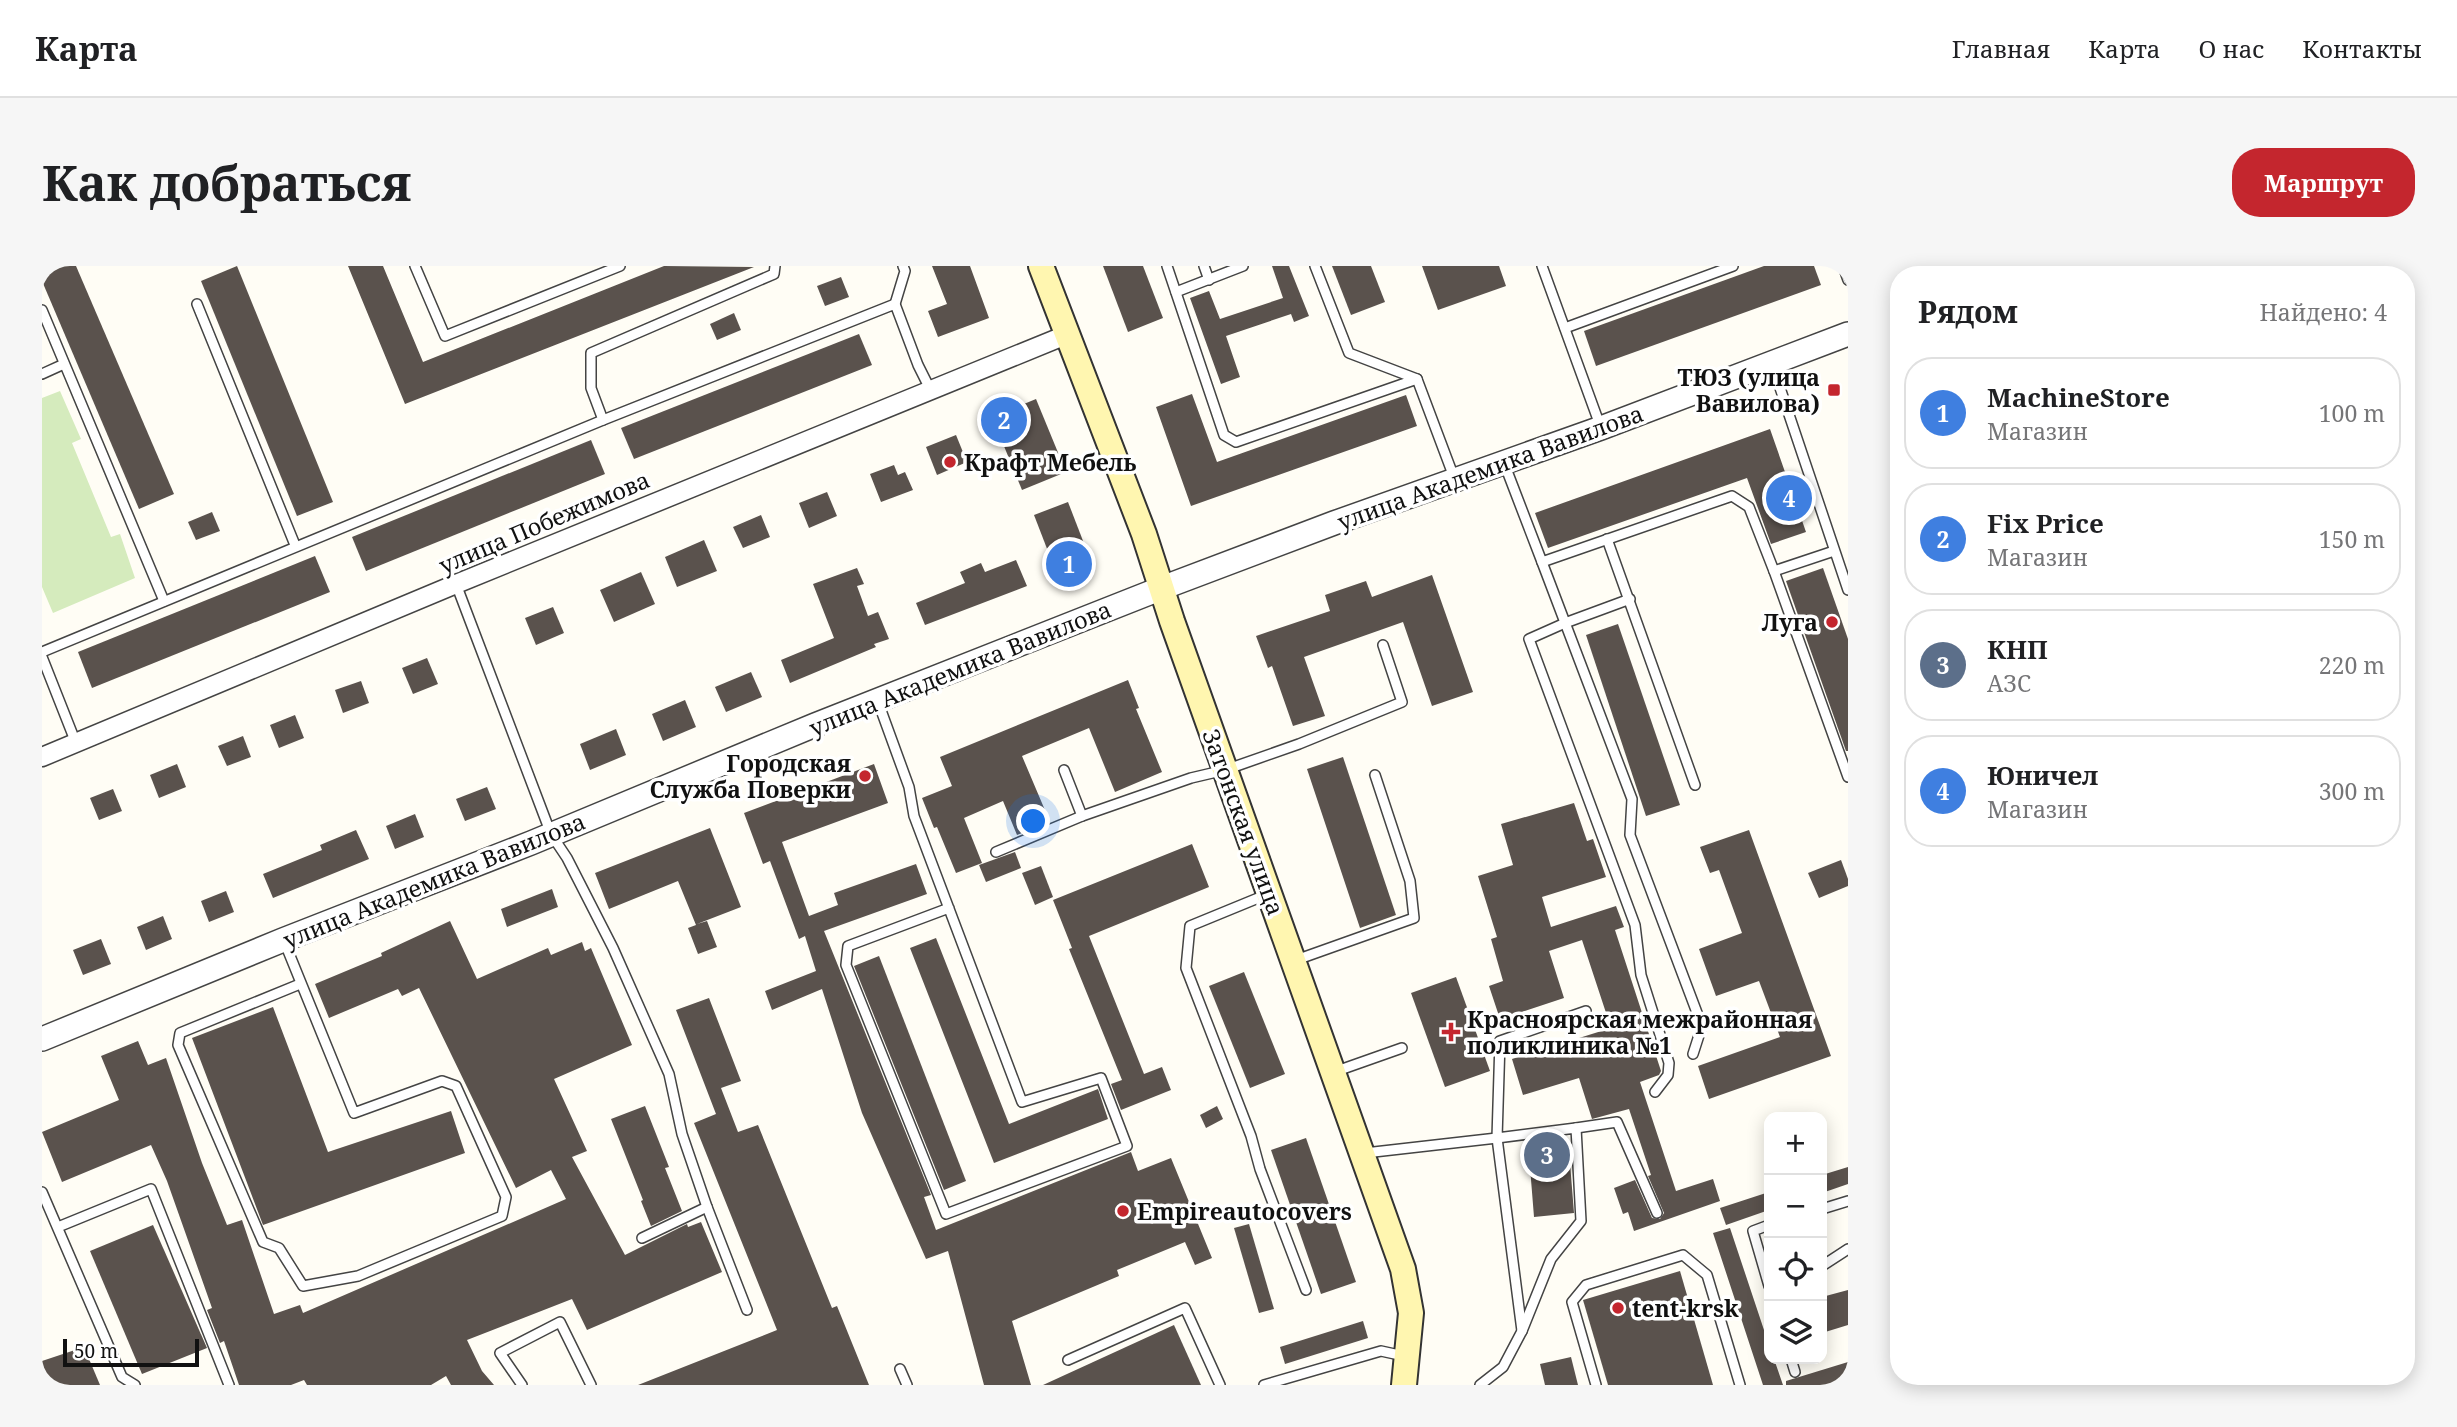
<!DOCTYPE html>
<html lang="ru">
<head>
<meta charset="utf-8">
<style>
  :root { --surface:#fff; --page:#f6f6f6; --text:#202124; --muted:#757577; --line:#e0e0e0; --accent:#c4262e }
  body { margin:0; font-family:"Noto Serif",serif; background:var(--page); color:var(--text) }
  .controls { position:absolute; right:21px; bottom:21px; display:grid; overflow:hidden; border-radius:14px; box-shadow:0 4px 18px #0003 }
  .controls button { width:63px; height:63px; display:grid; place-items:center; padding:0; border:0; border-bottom:2px solid var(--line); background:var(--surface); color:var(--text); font:35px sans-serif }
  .scale { position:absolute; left:21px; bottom:18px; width:136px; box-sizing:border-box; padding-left:7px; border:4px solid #111; border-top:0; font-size:19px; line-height:24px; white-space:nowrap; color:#111; -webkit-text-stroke:5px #fff; paint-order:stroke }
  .you { position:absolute; left:992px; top:556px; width:24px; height:24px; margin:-18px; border:5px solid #fff; border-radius:50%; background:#1a73e8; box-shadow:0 0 0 10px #1a73e833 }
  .badge { display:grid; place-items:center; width:46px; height:46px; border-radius:50%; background:var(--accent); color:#fff; font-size:23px; font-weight:700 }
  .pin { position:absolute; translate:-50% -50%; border:4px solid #fff; box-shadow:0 2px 7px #0006 }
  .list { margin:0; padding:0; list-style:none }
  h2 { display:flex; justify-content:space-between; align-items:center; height:91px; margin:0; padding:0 28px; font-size:30px }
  h2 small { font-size:23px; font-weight:400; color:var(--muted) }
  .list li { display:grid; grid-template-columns:46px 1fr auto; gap:21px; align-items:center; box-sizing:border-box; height:112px; margin:0 14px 14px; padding:0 14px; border:2px solid var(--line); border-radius:28px }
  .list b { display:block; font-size:26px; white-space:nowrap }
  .list p { margin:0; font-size:23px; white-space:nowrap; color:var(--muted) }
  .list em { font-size:23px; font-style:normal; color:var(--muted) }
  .icon { flex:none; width:38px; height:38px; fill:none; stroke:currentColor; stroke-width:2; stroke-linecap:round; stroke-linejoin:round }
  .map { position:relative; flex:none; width:1806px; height:1119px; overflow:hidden; border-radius:28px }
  header { display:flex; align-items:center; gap:42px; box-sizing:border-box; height:98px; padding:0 35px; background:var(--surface); border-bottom:2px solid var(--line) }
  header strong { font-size:33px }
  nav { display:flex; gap:38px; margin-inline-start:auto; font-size:24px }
  .intro { display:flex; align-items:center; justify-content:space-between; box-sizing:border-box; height:168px; padding:0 42px }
  h1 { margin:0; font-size:49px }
  .button { padding:18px 32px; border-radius:28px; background:var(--accent); color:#fff; font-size:24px; font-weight:700 }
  main { display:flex; gap:42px; padding:0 42px }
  aside { flex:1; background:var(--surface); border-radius:28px; box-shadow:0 4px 18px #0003 }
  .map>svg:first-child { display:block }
</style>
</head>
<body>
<header>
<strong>Карта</strong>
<nav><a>Главная</a><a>Карта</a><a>О нас</a><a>Контакты</a></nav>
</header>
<div class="intro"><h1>Как добраться</h1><a class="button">Маршрут</a></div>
<main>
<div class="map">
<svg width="1806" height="1119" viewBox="0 0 1806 1119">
  <rect width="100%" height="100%" fill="#fffdf5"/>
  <path fill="#d5ebbd" d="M18,125l21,48 -9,4 39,94 9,-3 15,44 -82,35 -11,-26v-189z"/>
  <g fill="#5a524d">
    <path d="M7,0h27l98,228 -35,15 -97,-228v-12z"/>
    <path d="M195,0l96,236 -36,14 -96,-235z"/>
    <path d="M306,0h35l40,96 241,-96 90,1 -349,137z"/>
    <path d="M890,0h38l19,52 -51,19 -10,-26 19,-7z"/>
    <path d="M1061,0h40l20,52 -35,14z"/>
    <path d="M1230,0h17l20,50 -15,6 -3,-8 -65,22 14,41 -19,7 -31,-86 19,-7 11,28 63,-21z"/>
    <path d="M1290,0h39l14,36 -34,13z"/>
    <path d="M1380,0h77l7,20 -68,24z"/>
    <path d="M1722,0h50l7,19 -225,81 -12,-35z"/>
    <path d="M799,11l8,20 -24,9 -8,-20z"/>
    <path d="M692,47l7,17 -24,10 -7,-16z"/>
    <path d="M817,68l13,31 -238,94 -13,-31z"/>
    <path d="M1150,128l25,68 189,-67 11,31 -226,80 -35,-99z"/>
    <path d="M994,133l30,73 -44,18 -30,-73z"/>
    <path d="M1728,163l36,103 -35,12 -24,-66 -199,70 -13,-35z"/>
    <path d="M914,169l11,27 -30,13 -11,-28z"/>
    <path d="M549,174l14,34 -239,97 -14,-34z"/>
    <path d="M852,199l4,10 7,-3 8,18 -32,12 -11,-28z"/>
    <path d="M785,226l10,24 -28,12 -10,-25z"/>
    <path d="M1026,236l22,57 -34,13 -22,-57z"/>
    <path d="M170,246l8,19 -24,9 -8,-18z"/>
    <path d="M719,249l9,22 -27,11 -10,-21z"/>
    <path d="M662,274l13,31 -40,16 -12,-30z"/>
    <path d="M273,290l15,36 -238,96 -14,-36z"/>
    <path d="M974,294l11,26 -102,39 -9,-22 49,-20 -5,-11 21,-9 4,9z"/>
    <path d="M815,302l7,16 -7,2 11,30 10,-4 11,27 -15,5 2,3 -86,36 -9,-23 53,-22 -21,-54z"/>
    <path d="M1781,302l25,71v112h-2l-60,-170z"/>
    <path d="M599,306l14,32 -41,18 -14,-32z"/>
    <path d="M1390,309l41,117 -41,14 -29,-84 -99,35 21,59 -32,10 -21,-60 -4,2 -12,-32 74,-25 -5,-16 41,-14 6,16z"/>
    <path d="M511,341l11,26 -28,12 -11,-27z"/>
    <path d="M1576,358l62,181 -34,11 -60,-181z"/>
    <path d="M385,392l11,26 -25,10 -11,-26z"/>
    <path d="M709,406l11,25 -36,15 -11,-25z"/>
    <path d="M1086,414l11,28 -3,1 26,63 -47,20 -26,-64 -67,28 28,66 -33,13 -14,-34 -39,17 18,45 -26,10 -19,-46 -3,1 -12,-30 30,-12 -12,-29z"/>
    <path d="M319,415l8,22 -26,10 -8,-23z"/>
    <path d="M643,434l11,27 -33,14 -11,-27z"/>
    <path d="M253,449l9,23 -25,10 -9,-23z"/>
    <path d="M574,463l10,26 -36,15 -10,-26z"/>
    <path d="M201,470l8,21 -24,9 -9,-20z"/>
    <path d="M1301,491l53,158 -36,13 -53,-159z"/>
    <path d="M135,498l9,23 -27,11 -9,-23z"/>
    <path d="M832,498l14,39 -106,39 27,74 29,-11 -4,-12 82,-29 11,30 -103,37 107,264 -7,2 12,33 195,-78 7,19 33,-13 41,100 -17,7 -10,-23 -68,28 2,6 -107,45 19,64h-47l-36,-134 -22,8 -64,-146 -40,-124 -50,21 -7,-19 51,-20 -11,-35 -6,3 -29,-78 -7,3 -19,-51z"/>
    <path d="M445,521l9,22 -31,12 -9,-22z"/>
    <path d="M71,523l9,22 -23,9 -9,-22z"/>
    <path d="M1532,537l13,38 6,-2 13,38 -64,20 9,30 65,-21 8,21 -9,3 46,141 -2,4 -19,7 36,109 37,-12 7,22 -86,30 -6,-19 -5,2 -9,-26 21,-8 17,38 8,1 4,-6 -16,-37 3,-1 -22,-66 -37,10 -13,-41 -56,17 -11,-36 99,-31 -29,-88 -33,11 15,47 -64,21 -11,-33 14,-5 -12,-42 6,-2 -19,-61 35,-11 -12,-41z"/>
    <path d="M373,548l9,23 -29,12 -9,-23z"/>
    <path d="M668,562l31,79 -44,17 10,-3 10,26 -19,7 -10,-26 8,-3 -18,-44 -69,28 -14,-36z"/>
    <path d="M314,564l13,29 -96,39 -10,-24 59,-24 -2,-5z"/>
    <path d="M1707,564l82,226 -122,43 -11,-33 82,-29 -21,-56 -43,15 -17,-47 43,-16 -23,-63 -9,3 -10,-26z"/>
    <path d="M1150,578l17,43 -120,49 55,138 18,-7 9,23 -50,20 -10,-26 11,-4 -53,-131 3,-1 -19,-48z"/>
    <path d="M973,586l6,16 -35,14 -7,-17z"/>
    <path d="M1799,594l7,19v7l-29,12 -11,-25z"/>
    <path d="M999,600l12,31 -18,8 -13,-32z"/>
    <path d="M510,623l6,18 -51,20 -6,-18z"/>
    <path d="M184,625l8,21 -25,10 -8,-21z"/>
    <path d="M121,650l9,23 -26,11 -9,-23z"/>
    <path d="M408,655l27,58 71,-31 3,7 31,-13 3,9 6,-3 41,97 -78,34 33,72 -15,6 53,98 62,-31 1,3 13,-5 21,50 -135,58 -15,-31 -105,41 15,31 12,14h-43l-5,-9 -15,9h-124l-3,-5 -13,5h-52l-15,-44 -4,2 -13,-33 5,-2 -45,-127 -16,-36 -89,37 -20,-50 77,-32 -18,-44 37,-15 10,24 18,-7 36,105 25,62 15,-5 32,94 26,-9 3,8 263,-114 -15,-29 -35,18 -97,-200 -17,8 -4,-7 -69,29 -14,-34 67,-28 -1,-3z"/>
    <path d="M894,672l73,186 89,-35 10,30 -114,44 -84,-215z"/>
    <path d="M59,673l10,25 -28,11 -10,-25z"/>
    <path d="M837,690l87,225 -22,9 -90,-224z"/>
    <path d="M1202,706l41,102 -35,14 -41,-102z"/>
    <path d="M1414,711l34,94 -45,16 -34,-94z"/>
    <path d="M667,732l32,83 -20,7 17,44 20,-7 74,183 5,-2 32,79h-231l139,-55 -83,-207 22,-9 -40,-104z"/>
    <path d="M231,741l55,145 123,-41 14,42 -202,72 -71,-187z"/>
    <path d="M603,840l24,61 -4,1 17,43 -31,15 -10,-25 2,-1 -32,-81z"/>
    <path d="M1175,840l6,13 -17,9 -6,-13z"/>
    <path d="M1264,872l50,144 -35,12 -50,-144z"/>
    <path d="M1516,877l1,21 11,-1 4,50 -40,4 -4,-50 7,-1 -2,-21z"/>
    <path d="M1806,901v17l-26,9v-18z"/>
    <path d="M1727,926v18l-43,15 -6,-17z"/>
    <path d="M1207,958l25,85 -15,4 -25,-85z"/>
    <path d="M111,959l54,123 -65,26 -52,-123z"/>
    <path d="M1688,962l39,117v14h5l9,26h-20l-50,-152z"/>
    <path d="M1638,1005l33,114h-105l-25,-85z"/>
    <path d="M1806,1024v35l-26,8v-36z"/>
    <path d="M1321,1055l5,17 -83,26 -5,-17z"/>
    <path d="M1132,1059l27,60h-158z"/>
    <path d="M42,1081l16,38h-58v-24z"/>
    <path d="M1529,1091l7,28h-33l-5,-21z"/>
    <path d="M1806,1096v23h-62v-4z"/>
  </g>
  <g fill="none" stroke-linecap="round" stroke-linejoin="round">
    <g stroke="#444" stroke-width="12">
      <g id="service">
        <path d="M373,0l30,70 175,-70"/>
        <path d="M1125,0l57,169 12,7 181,-63 38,101"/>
        <path d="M1162,0l5,14"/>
        <path d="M1273,0l34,87 68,26"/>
        <path d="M1500,0l59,162"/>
        <path d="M1801,0l5,14"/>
        <path d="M1134,26l67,-26"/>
        <path d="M155,38l98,241"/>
        <path d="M853,38l10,-33 -2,-5"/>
        <path d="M0,44l122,291"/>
        <path d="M1523,62l168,-62"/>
        <path d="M1730,98l76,226"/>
        <path d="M0,108l22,-10"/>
        <path d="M561,154l-12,-32v-35l183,-79 1,-8"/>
        <path d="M1462,197l38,99 190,-66 17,11 25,64 74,206"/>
        <path d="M1565,273l88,246"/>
        <path d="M1500,296l90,237 -2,36 72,191 -9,28"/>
        <path d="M1732,305l60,-20"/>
        <path d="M414,318l95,250 16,24 46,90 56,126 13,60 25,73 40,103"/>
        <path d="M1588,333l-65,24 -36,16 106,286 6,50 28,88 -1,12 -13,17"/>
        <path d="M0,386l561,-232 292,-116 23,61 12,24"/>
        <path d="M0,391l34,86"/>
        <path d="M836,436l31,85 5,29 108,286 79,-24 26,68 -181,68 -100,-249 2,-19 101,-38"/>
        <path d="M1022,504l18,46"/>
        <path d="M954,586l86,-36 109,-38 34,-8 74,-26 103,-42 -19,-57"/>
        <path d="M1226,628l-78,32 -4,42 65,168 9,33 46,121"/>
        <path d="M242,675l70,172 88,-32 14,5 50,111 -4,19 -144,60 -55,10 -24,-38 -16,-6 -85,-197 2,-12 120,-49"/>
        <path d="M1254,694l118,-42 -4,-37 -35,-106"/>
        <path d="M1292,806l68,-24"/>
        <path d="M1534,862l41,-6 40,91"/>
        <path d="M1323,887l132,-15 25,193 -19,36 -23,18"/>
        <path d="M0,926l80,185 13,8"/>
        <path d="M1780,943l26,-8"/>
        <path d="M1727,959l-16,6 16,55"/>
        <path d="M16,961l93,-38 78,196"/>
        <path d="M600,972l65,-31"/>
        <path d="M1780,1000l26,-17"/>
        <path d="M1480,1065l29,-72 30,-38 -5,-93 -79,10 3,-97 86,-30"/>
        <path d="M1749,1093l4,13"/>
        <path d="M1026,1094l117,-52 35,77"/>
        <path d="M858,1103l7,16"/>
        <path d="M480,1119l-22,-32 60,-31 31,63"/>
        <path d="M1222,1119l117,-34 23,5"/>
        <path d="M1554,1119l-24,-83 14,-17 97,-30 24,20 33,110"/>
      </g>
    </g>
    <g stroke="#444" stroke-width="21">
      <path id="minor" d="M0,491l414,-173 610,-249"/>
    </g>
    <g stroke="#444" stroke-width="26">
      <path id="tertiary" d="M0,773l241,-99 248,-97 284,-118 347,-137 172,-65 267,-95 247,-94"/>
    </g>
    <g stroke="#333" stroke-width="28">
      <path id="secondary" d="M999,0l103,268 28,87 231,648 8,44 -7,72"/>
    </g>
    <use href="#service" stroke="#fff" stroke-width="9"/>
    <use href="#minor" stroke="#fff" stroke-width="18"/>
    <use href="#tertiary" stroke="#fff" stroke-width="23"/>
    <use href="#secondary" stroke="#fff6b0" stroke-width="24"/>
  </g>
  <g fill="#c4262e" stroke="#fff" stroke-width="2.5">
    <rect x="1785" y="117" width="14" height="14" rx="3.5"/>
    <circle cx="908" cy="196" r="7"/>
    <circle cx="1790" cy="356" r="7"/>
    <circle cx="823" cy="510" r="7"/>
    <path d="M1405.5 755.5h7v7h7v7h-7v7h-7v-7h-7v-7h7z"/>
    <circle cx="1081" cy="945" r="7"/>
    <circle cx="1576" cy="1042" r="7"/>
  </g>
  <g text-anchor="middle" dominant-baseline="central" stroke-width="7" stroke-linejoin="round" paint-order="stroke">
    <g font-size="23" font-weight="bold" fill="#111" stroke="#fff" text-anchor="start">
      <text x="1778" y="111" text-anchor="end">ТЮЗ (улица<tspan x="1778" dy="26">Вавилова)</tspan></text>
      <text x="922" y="196">Крафт Мебель</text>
      <text x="1776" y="356" text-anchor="end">Луга</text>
      <text x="809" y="497" text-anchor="end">Городская<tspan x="809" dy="26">Служба Поверки</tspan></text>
      <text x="1425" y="753">Красноярская межрайонная<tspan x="1425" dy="26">поликлиника №1</tspan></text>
      <text x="1095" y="945">Empireautocovers</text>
      <text x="1590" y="1042">tent-krsk</text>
    </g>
    <g font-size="23" fill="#111" stroke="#fff">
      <text transform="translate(1448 201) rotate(-20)">улица Академика Вавилова</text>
      <text transform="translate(502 256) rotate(-23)">улица Побежимова</text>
      <text transform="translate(918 402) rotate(-22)">улица Академика Вавилова</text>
      <text transform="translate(1202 556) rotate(70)">Затонская улица</text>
      <text transform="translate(392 614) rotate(-22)">улица Академика Вавилова</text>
    </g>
  </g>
</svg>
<div class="controls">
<button>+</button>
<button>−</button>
<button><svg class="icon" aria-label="locate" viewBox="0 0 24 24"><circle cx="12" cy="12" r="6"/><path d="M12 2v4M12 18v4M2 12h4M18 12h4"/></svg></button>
<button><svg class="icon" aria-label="layers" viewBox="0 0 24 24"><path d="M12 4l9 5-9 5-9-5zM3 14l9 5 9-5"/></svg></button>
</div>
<div class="scale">50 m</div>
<div class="you"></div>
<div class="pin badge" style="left:1027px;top:298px;background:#3f7fe0">1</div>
<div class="pin badge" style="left:962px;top:154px;background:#3f7fe0">2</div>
<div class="pin badge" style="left:1505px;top:889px;background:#5c6f8a">3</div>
<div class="pin badge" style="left:1747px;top:232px;background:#3f7fe0">4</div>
</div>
<aside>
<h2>Рядом<small>Найдено: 4</small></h2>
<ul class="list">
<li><span class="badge" style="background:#3f7fe0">1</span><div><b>MachineStore</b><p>Магазин</p></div><em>100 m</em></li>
<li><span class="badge" style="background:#3f7fe0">2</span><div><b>Fix Price</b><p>Магазин</p></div><em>150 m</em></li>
<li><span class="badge" style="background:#5c6f8a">3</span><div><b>КНП</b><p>АЗС</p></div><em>220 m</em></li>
<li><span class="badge" style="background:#3f7fe0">4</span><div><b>Юничел</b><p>Магазин</p></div><em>300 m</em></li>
</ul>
</aside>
</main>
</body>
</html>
